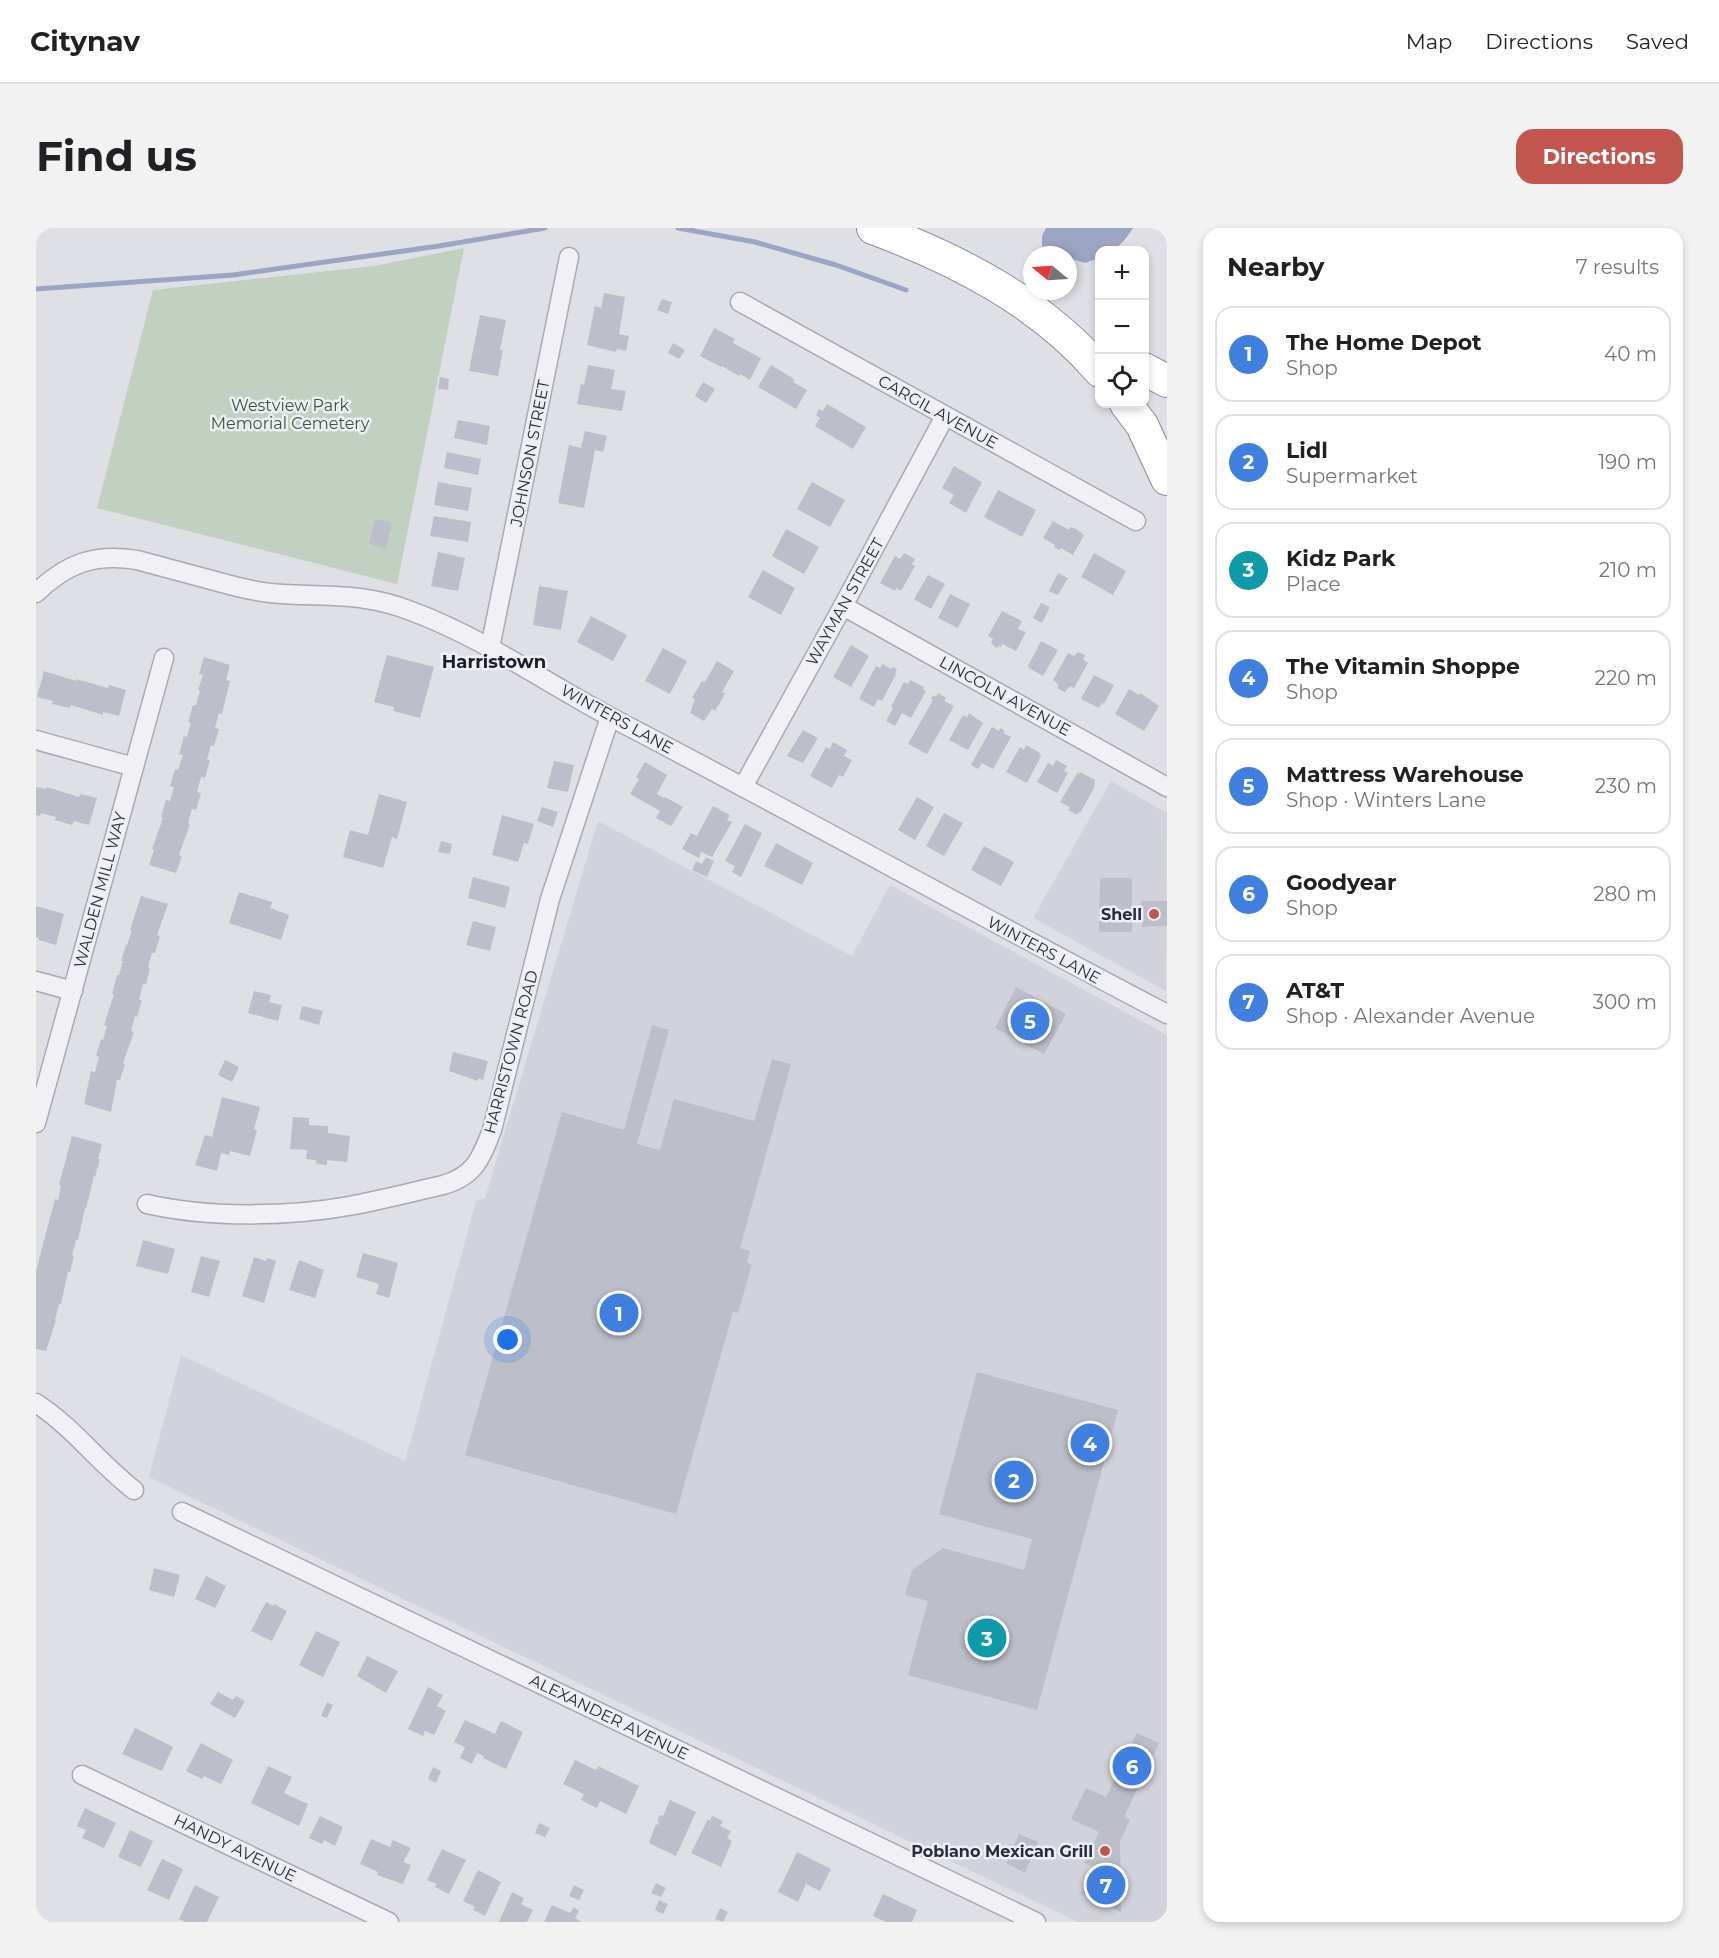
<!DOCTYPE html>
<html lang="en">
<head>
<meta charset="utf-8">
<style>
  :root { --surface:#fff; --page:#f2f2f2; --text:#202124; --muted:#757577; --line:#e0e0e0; --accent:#c2554d }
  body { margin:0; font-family:Montserrat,sans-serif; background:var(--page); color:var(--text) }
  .controls { position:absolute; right:18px; top:18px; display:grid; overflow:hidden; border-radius:12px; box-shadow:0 3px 9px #0003 }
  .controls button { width:54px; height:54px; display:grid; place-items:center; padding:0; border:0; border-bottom:2px solid var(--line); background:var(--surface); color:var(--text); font:30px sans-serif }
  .compass { position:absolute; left:987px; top:18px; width:54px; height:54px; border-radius:50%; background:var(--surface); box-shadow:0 3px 9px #0003; rotate:288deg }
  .you { position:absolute; left:472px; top:1112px; width:21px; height:21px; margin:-15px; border:4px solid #fff; border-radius:50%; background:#1a73e8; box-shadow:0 0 0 9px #1a73e833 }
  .badge { display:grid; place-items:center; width:39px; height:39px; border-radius:50%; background:var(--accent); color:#fff; font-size:20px; font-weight:700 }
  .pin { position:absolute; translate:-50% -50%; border:3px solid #fff; box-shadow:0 2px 6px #0006 }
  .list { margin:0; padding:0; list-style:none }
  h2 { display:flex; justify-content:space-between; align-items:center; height:78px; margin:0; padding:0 24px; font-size:26px }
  h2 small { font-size:20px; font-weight:400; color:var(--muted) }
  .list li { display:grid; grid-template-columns:39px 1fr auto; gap:18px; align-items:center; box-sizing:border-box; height:96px; margin:0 12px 12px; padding:0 12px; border:2px solid var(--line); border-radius:18px }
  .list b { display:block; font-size:22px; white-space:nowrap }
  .list p { margin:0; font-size:20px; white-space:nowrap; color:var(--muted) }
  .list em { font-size:20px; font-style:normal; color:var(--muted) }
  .icon { flex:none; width:33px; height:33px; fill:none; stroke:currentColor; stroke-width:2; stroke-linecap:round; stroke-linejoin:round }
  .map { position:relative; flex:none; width:1131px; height:1694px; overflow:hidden; border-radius:18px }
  header { display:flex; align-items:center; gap:36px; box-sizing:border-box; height:84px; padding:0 30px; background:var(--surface); border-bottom:2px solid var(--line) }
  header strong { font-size:28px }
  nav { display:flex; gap:33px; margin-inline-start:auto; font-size:21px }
  .intro { display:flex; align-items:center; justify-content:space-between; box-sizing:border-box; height:144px; padding:0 36px }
  h1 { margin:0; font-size:42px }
  .button { padding:15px 27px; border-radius:18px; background:var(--accent); color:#fff; font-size:21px; font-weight:700 }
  main { display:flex; gap:36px; padding:0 36px }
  aside { flex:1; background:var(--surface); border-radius:18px; box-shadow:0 3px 9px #0003 }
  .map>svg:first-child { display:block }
</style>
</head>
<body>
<header>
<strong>Citynav</strong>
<nav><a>Map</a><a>Directions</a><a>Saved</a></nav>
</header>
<div class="intro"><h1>Find us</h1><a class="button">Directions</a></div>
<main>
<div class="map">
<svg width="1131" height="1694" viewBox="0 0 1131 1694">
  <rect width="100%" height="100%" fill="#dee0e6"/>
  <g fill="#d1d2db">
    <path d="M1075,553l56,32 -1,178 -133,-73z"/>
    <path d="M562,593l254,135 38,-71 277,150v887h-89l-929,-445 32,-122 224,106 71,-260 9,-3z"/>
  </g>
  <path fill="#c1d0c0" d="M428,20l-67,336 -300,-76 56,-218 221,-24z"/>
  <path fill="#9ca6c4" d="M1010,0h87c-11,16 -14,22 -33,22l-1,8 -14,5 -17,-5v-3c-11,0 -18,-1 -26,-9v-10z"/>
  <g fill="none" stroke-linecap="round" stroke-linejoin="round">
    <g stroke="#9ca6c4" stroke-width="5">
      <path d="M642,0l77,14 81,23 70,25"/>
      <path d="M0,61l197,-14 206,-29 106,-18"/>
    </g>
  </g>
  <g fill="#bcbec9">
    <path d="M568,65l21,4 -6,37 10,2 -3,15 -9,-2 -1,3 -29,-7 8,-39 6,2z"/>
    <path d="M626,71l10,3 -4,12 -11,-4z"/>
    <path d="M444,87l26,5 -6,30h3l-5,26 -29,-5z"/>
    <path d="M678,100l21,11 -2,4 28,15 -11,22 -10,-6 -1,2 -17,-10 -1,1 -21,-11z"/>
    <path d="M637,115l12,7 -6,9 -11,-6z"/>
    <path d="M552,137l27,5 -4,19 15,2 -4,20 -45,-7 4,-20 3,1z"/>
    <path d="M735,137l23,14 -1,3 14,8 -11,19 -38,-22z"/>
    <path d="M404,149l9,2 -1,11 -10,-1z"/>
    <path d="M667,154l12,7 -9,14 -11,-7z"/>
    <path d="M791,176l39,23 -13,22 -38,-23 5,-8 -4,-3 3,-6 4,2z"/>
    <path d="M422,192l32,6 -3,19 -33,-7z"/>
    <path d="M549,203l22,5 -4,16 -8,-2 -11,58 -26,-5 11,-58 12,3z"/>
    <path d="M411,224l34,7 -3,16 -34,-7z"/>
    <path d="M918,238l28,16 -16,31 -17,-10 5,-8 -12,-7z"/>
    <path d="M402,254l34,6 -4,23 -34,-6z"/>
    <path d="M776,254l33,18 -15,27 -33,-18z"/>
    <path d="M962,262l38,20 -14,27 -38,-20z"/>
    <path d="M398,288l37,6 -3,20 -38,-6z"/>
    <path d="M339,291l17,4 -6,25 -17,-4z"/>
    <path d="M1017,293l16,9 1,-3 6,2 8,6 -11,20 -12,-7 -1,2 -6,-3 1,-2 -12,-7z"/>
    <path d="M750,301l33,18 -15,27 -32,-18z"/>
    <path d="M402,324l27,6 -7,33 -27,-5z"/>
    <path d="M868,325l11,6 -3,5 3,2 -14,25 -5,-3 -1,3 -15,-8 15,-27 5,3z"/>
    <path d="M1058,325l32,18 -13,24 -32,-18z"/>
    <path d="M727,342l32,18 -14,27 -33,-18z"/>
    <path d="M1022,345l10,5 -10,17 -9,-4z"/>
    <path d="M892,347l17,9 -14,25 -17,-10z"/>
    <path d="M503,358l29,5 -7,39 -28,-5z"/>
    <path d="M914,366l20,10 -12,24 -20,-10z"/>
    <path d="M1005,375l9,4 -8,16 -9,-5z"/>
    <path d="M966,383l20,10 -4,8 8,3 -10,19 -14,-7 -1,3 -3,-1 -1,2 -6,-5 2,-4 -5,-3z"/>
    <path d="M555,388l36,19 -14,26 -36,-19z"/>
    <path d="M1005,413l17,9 -15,26 -14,-8 -1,-2z"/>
    <path d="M815,417l18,11 -18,31 -18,-10z"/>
    <path d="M627,420l24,13 -17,33 -25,-13z"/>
    <path d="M1042,424l7,3 -2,4 5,4 -14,25 -4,-2 -5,6 -8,-4 2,-3 -6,-5 15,-27 6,3z"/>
    <path d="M351,427l47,12 -14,51 -27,-7 1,-4 -20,-5z"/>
    <path d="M168,429l26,8 -4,15 4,1 -8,33 -3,-1 -4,15 4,1 -5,17 -3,-1 -4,15h3l-5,18 -4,-1 -4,15 4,1 -5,17 -4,-1 -4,14 2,1 -11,31 3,1 -6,17 -27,-8 5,-15 -2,-1 11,-31 -2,-1 5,-17 4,1 4,-14 -4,-1 5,-17 3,1 5,-15 -4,-1 5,-18 3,1 4,-14 -3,-1 5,-17h3l4,-14 -2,-1 5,-15 -4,-1z"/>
    <path d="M681,433l17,10 -12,21 3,2 -10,17 -3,-2 -8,12 -14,-8 5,-14 -3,-1 10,-17 3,1z"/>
    <path d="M846,436l9,5 2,-2 4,2 -2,4 1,1 -14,27 -4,-2 -4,8 -15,-8 17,-33 4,2z"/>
    <path d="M8,443l32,10v-2l32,9 1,-3 17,5 -7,26 -16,-4v3l-32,-10 -1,3 -18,-4 1,-3 -16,-4z"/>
    <path d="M1058,447l20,10 -10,19 -2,-2 -3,6 -18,-9z"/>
    <path d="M874,452l14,7 -1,3 3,1 -15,27 -9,-5 -7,13 -9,-5 7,-13 -2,-1 13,-25 4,2z"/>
    <path d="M1093,461l10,6 1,-2 19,13 -15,25 -29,-17z"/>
    <path d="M902,465l8,5 -2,3 10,5 -27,48 -19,-10 25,-44 -2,-1 2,-4 3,2z"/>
    <path d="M933,485l14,10 -15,27 -19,-10 14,-25 4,2z"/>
    <path d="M956,499l7,4 1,-3 5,3 -2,2 8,4 -18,32 -11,-6 -4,6 -7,-4z"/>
    <path d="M767,502l15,8 -15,25 -16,-7z"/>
    <path d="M797,514l14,8 -3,6 8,4 -9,17 -4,-2 -7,13 -22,-12 16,-29 4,2z"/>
    <path d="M990,517l14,8 -1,1 2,2 -14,27 -21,-11 14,-25 4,3z"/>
    <path d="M1020,532l11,6 -3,5 4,2 -11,20 -20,-11 11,-19 5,3z"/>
    <path d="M518,533l20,4 -6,27 -21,-4z"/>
    <path d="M609,534l22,13 -10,19 7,4 1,-1 18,10 -12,19 -15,-8 4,-7 -30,-17 9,-15 -3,-2z"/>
    <path d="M1042,544l1,2 1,-2 15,8 -1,8 -14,25 -1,-1 -2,3 -9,-5 2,-3 -10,-5z"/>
    <path d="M0,559l10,2 1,-2 32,10 1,-3 17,4 -8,27 -15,-4 -2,4 -17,-5 1,-3 -15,-4 -1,3 -4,-1z"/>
    <path d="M343,566l28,8 -10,37 -5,-2 -9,31 -40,-11 7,-27 18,5z"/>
    <path d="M881,569l17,10 -19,33 -17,-10z"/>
    <path d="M677,578l17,9 -3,5 5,2 -20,35 -11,-5 -2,6 -17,-9 9,-16 6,3z"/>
    <path d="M506,579l16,5 -5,15 -16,-6z"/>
    <path d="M908,585l19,10 -19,33 -18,-10z"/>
    <path d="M466,587l32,9 -6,20 -4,-1 -6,19 -26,-7z"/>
    <path d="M709,596l17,9 -21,44 -9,-5 3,-6 -10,-5z"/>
    <path d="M405,613l11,3 -2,10 -12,-2z"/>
    <path d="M740,615l37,20 -11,22 -38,-19z"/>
    <path d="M948,618l30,16 -13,24 -30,-16z"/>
    <path d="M670,629l8,4 -7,16 -15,-7 4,-9 6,3z"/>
    <path d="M437,649l37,10 -5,21 -37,-10z"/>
    <path d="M1064,650h32v54h-33z"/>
    <path d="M203,664l33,10 -2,6 19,7 -8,25 -52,-17z"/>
    <path d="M105,668l27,8 -11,31 3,1 -5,17h-3l-4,14 2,1 -4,16h-3l-4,16h3l-5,17 -2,-1 -4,15 3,1 -11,31 2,1 -5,16h-3l-6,32 -27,-8 7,-33 4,1 4,-15 -3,-1 5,-17 2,1 4,-14 -3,-1 10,-31h-2l5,-19h2l4,-14h-2l5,-16h1l5,-15h-2z"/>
    <path d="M1105,673h26v25l-25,1z"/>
    <path d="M0,678l28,8 -8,31 -17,-5v-2l-3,-1z"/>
    <path d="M437,693l23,6 -6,24 -24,-6z"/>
    <path d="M980,759l50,27 -22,40 -49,-26z"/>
    <path d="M218,763l17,4 -2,7 13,3 -4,16 -30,-8z"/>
    <path d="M266,778l21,5 -4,14 -20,-6z"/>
    <path d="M616,797l17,5 -32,114 23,6 14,-51 80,22 18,-62 19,5 -51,184 10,3 -3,12 5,1 -14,49 -5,-1 -57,202 -211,-59 97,-343 62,18z"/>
    <path d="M417,824l35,9 -5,19 -5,-2v3l-29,-10z"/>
    <path d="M189,832l14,7 -7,15 -14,-7z"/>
    <path d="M186,869l38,10 -6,22 3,1 -7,26 -20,-5 -1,4 -8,-2 -4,18 -22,-6 10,-30 7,2z"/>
    <path d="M257,889l16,1v7l19,1v7l22,3 -3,26 -20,-2v5l-11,-1v-4l-10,-1 1,-9 -17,-1z"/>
    <path d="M36,908l30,8 -4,15h2l-5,18 -1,-1 -8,33 -1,-1 -7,32h-2l-4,15 2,1 -4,16h-2l-7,32h-2l-4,16h1l-10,31 -10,-2v-78l19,-72 3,1 3,-14 -2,-1z"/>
    <path d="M107,1012l32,9 -7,25 -32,-8z"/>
    <path d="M327,1025l35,10 -9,35 -13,-4 3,-10 -23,-7z"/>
    <path d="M165,1028l19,5 -11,36 -18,-5z"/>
    <path d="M218,1029l12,4 1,-3 9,3 -12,42 -22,-7z"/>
    <path d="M263,1032l25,10 -9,28 -26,-8z"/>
    <path d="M941,1144l141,38 -81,300 -129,-35 20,-74 -23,-6 7,-25 31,-22 81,22 8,-31 -93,-25z"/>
    <path d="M118,1340l26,7 -6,22 -25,-7z"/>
    <path d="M170,1348l20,10 -11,22 -20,-9z"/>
    <path d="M230,1374l7,4 1,-2 13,7 -15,30 -21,-10z"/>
    <path d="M280,1403l24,11 -17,35 -24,-12z"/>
    <path d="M331,1428l31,15 -12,22 -29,-17z"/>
    <path d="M392,1459l15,8 -6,11 9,5 -12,24 -9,-4 -2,5 -15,-7z"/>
    <path d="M182,1464l15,8 3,-4 9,5 -10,17 -25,-14z"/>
    <path d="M291,1474l6,3 -6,13 -6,-2z"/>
    <path d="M429,1492l30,14 6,-13 22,11 -17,37 -23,-11 1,-2 -7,-3 -5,11 -12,-6 5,-11 -11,-5z"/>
    <path d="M99,1500l38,19 -11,24 -40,-17z"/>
    <path d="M1101,1505l22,10 -35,74 6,3 -10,21 1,71 -39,-19 12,-25 -10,-5 15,-31 -28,-13 15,-31 20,9z"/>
    <path d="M165,1515l32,17 -12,24 -17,-8 -2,3 -16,-8z"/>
    <path d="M539,1532l21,10 2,-4 41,20 -13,28 -26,-13 -3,7 -16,-8 3,-6 -21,-10z"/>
    <path d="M232,1538l24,11 -8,16 24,11 -9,22 -48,-23z"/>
    <path d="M397,1539l8,4 -5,12 -8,-4z"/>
    <path d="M634,1572l26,12 -20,44 -27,-13 7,-19 2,1 1,-3 -2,-1 3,-6 3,1z"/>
    <path d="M49,1580l31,15 -12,25 -22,-10 4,-8 -9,-4z"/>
    <path d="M284,1588l23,11 -8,19 -11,-6 -2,4 -13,-6z"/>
    <path d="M676,1588l11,5 -3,5 11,5 -4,7 5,3 -11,26 -30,-14 17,-34 2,2z"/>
    <path d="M503,1595l11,5 -5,9 -10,-4z"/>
    <path d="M94,1602l23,11 -12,26 -23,-10z"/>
    <path d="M983,1606l19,8 -13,31 -19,-10 5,-11 -4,-2 3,-6 4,1z"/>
    <path d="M335,1611l19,8 3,-7 18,8 -8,14 8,3 -8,19 -26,-9 1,-3 -18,-8z"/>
    <path d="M406,1621l24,11 -17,34 -14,-7 2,-3 -10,-4z"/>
    <path d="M761,1624l34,17 -11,22 -14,-7 -8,18 -20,-10z"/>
    <path d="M126,1631l21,10 -14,31 -22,-10z"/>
    <path d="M442,1642l23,12 -16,34 -12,-6 2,-3 -12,-6z"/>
    <path d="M620,1655l10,5 -5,9 -10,-4z"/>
    <path d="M159,1657l24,12 -12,25h-22l-6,-3z"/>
    <path d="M538,1657l10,5 -5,10 -10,-4z"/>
    <path d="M476,1664l12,6 -3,6 12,6 -6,12h-28z"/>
    <path d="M847,1666l34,16 -5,12h-26l-13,-6z"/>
    <path d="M623,1672l9,4 -5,10 -8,-4z"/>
    <path d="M516,1677l18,8 4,-6 5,4 -4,7 6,4h-37z"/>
    <path d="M684,1680l8,4 -5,10 -8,-3z"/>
  </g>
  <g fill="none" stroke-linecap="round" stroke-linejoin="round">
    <g stroke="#a8aab3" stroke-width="21">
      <g id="minor">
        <path d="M704,74l396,219"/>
        <path d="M0,365c31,-30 59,-40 101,-33 26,7 52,14 78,21 18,5 37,10 55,12 52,5 90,-2 141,18 73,27 138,74 207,110 184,96 365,197 549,293"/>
        <path d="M807,378l324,181"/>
        <path d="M454,420l79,-391"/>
        <path d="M0,512l98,27"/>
        <path d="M707,559l100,-181 102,-190"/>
        <path d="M0,753l37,10"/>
        <path d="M0,895l128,-465"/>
        <path d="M111,976c61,14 140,13 202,2 32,-6 63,-14 94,-21 32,-9 38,-27 49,-55l58,-231 60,-182"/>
        <path d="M0,1175c37,24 63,60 98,87"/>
        <path d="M146,1284l854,410"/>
        <path d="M46,1547l307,147"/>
      </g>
    </g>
    <g stroke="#878b9c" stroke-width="34">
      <g id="motorway">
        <path d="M837,0c83,31 168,74 227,143"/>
        <path d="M1108,141l23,12"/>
        <path d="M1090,176l16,21 25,54"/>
      </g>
    </g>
    <use href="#minor" stroke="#f1f1f5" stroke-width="18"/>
    <use href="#motorway" stroke="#fff" stroke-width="32"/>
  </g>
  <g fill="#c2554d" stroke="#edeff4" stroke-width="2">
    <circle cx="1118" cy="686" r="6"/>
    <circle cx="1069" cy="1623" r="6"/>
  </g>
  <g text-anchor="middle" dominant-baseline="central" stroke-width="5" stroke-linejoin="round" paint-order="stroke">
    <g font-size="16" fill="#375638" stroke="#edeff4">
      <text x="254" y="177">Westview Park<tspan x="254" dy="18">Memorial Cemetery</tspan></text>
    </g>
    <g font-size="16" fill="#292b3c" stroke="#edeff4">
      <text transform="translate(902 184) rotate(29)">CARGIL AVENUE</text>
      <text transform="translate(494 225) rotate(-79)">JOHNSON STREET</text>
      <text transform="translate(809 374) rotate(-61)">WAYMAN STREET</text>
      <text transform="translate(969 468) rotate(29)">LINCOLN AVENUE</text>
      <text transform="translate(581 491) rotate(29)">WINTERS LANE</text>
      <text transform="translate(64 662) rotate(-75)">WALDEN MILL WAY</text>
      <text transform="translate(1008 722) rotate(28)">WINTERS LANE</text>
      <text transform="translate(475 824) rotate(-75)">HARRISTOWN ROAD</text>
      <text transform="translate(573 1489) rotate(26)">ALEXANDER AVENUE</text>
      <text transform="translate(199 1620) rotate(26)">HANDY AVENUE</text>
    </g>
    <g font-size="16" font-weight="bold" fill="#292b3c" stroke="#edeff4" text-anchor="end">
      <text x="1106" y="686">Shell</text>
      <text x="1057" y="1623">Poblano Mexican Grill</text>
    </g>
    <g font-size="18" font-weight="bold" fill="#1b1d2d" stroke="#edeff4">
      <text x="458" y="434">Harristown</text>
    </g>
  </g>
</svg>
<div class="controls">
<button>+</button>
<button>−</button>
<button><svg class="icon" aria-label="locate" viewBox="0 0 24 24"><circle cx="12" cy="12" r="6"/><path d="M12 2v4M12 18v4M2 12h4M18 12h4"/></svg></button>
</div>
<svg class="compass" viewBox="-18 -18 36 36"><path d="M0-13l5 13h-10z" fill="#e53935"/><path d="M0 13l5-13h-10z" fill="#757577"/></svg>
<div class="you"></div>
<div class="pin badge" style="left:583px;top:1085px;background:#3f7fe0">1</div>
<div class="pin badge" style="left:978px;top:1252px;background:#3f7fe0">2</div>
<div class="pin badge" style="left:951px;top:1410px;background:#0f9aa8">3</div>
<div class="pin badge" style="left:1054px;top:1215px;background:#3f7fe0">4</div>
<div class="pin badge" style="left:994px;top:793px;background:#3f7fe0">5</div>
<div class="pin badge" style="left:1096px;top:1538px;background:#3f7fe0">6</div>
<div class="pin badge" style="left:1070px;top:1657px;background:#3f7fe0">7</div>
</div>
<aside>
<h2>Nearby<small>7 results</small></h2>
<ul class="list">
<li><span class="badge" style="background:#3f7fe0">1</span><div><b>The Home Depot</b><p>Shop</p></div><em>40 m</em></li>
<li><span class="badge" style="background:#3f7fe0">2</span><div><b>Lidl</b><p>Supermarket</p></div><em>190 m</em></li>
<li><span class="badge" style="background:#0f9aa8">3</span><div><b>Kidz Park</b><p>Place</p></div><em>210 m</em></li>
<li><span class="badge" style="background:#3f7fe0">4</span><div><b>The Vitamin Shoppe</b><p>Shop</p></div><em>220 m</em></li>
<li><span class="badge" style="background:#3f7fe0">5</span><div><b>Mattress Warehouse</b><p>Shop · Winters Lane</p></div><em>230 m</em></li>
<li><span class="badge" style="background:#3f7fe0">6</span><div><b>Goodyear</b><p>Shop</p></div><em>280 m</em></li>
<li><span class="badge" style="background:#3f7fe0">7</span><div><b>AT&amp;T</b><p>Shop · Alexander Avenue</p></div><em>300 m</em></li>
</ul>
</aside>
</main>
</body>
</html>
